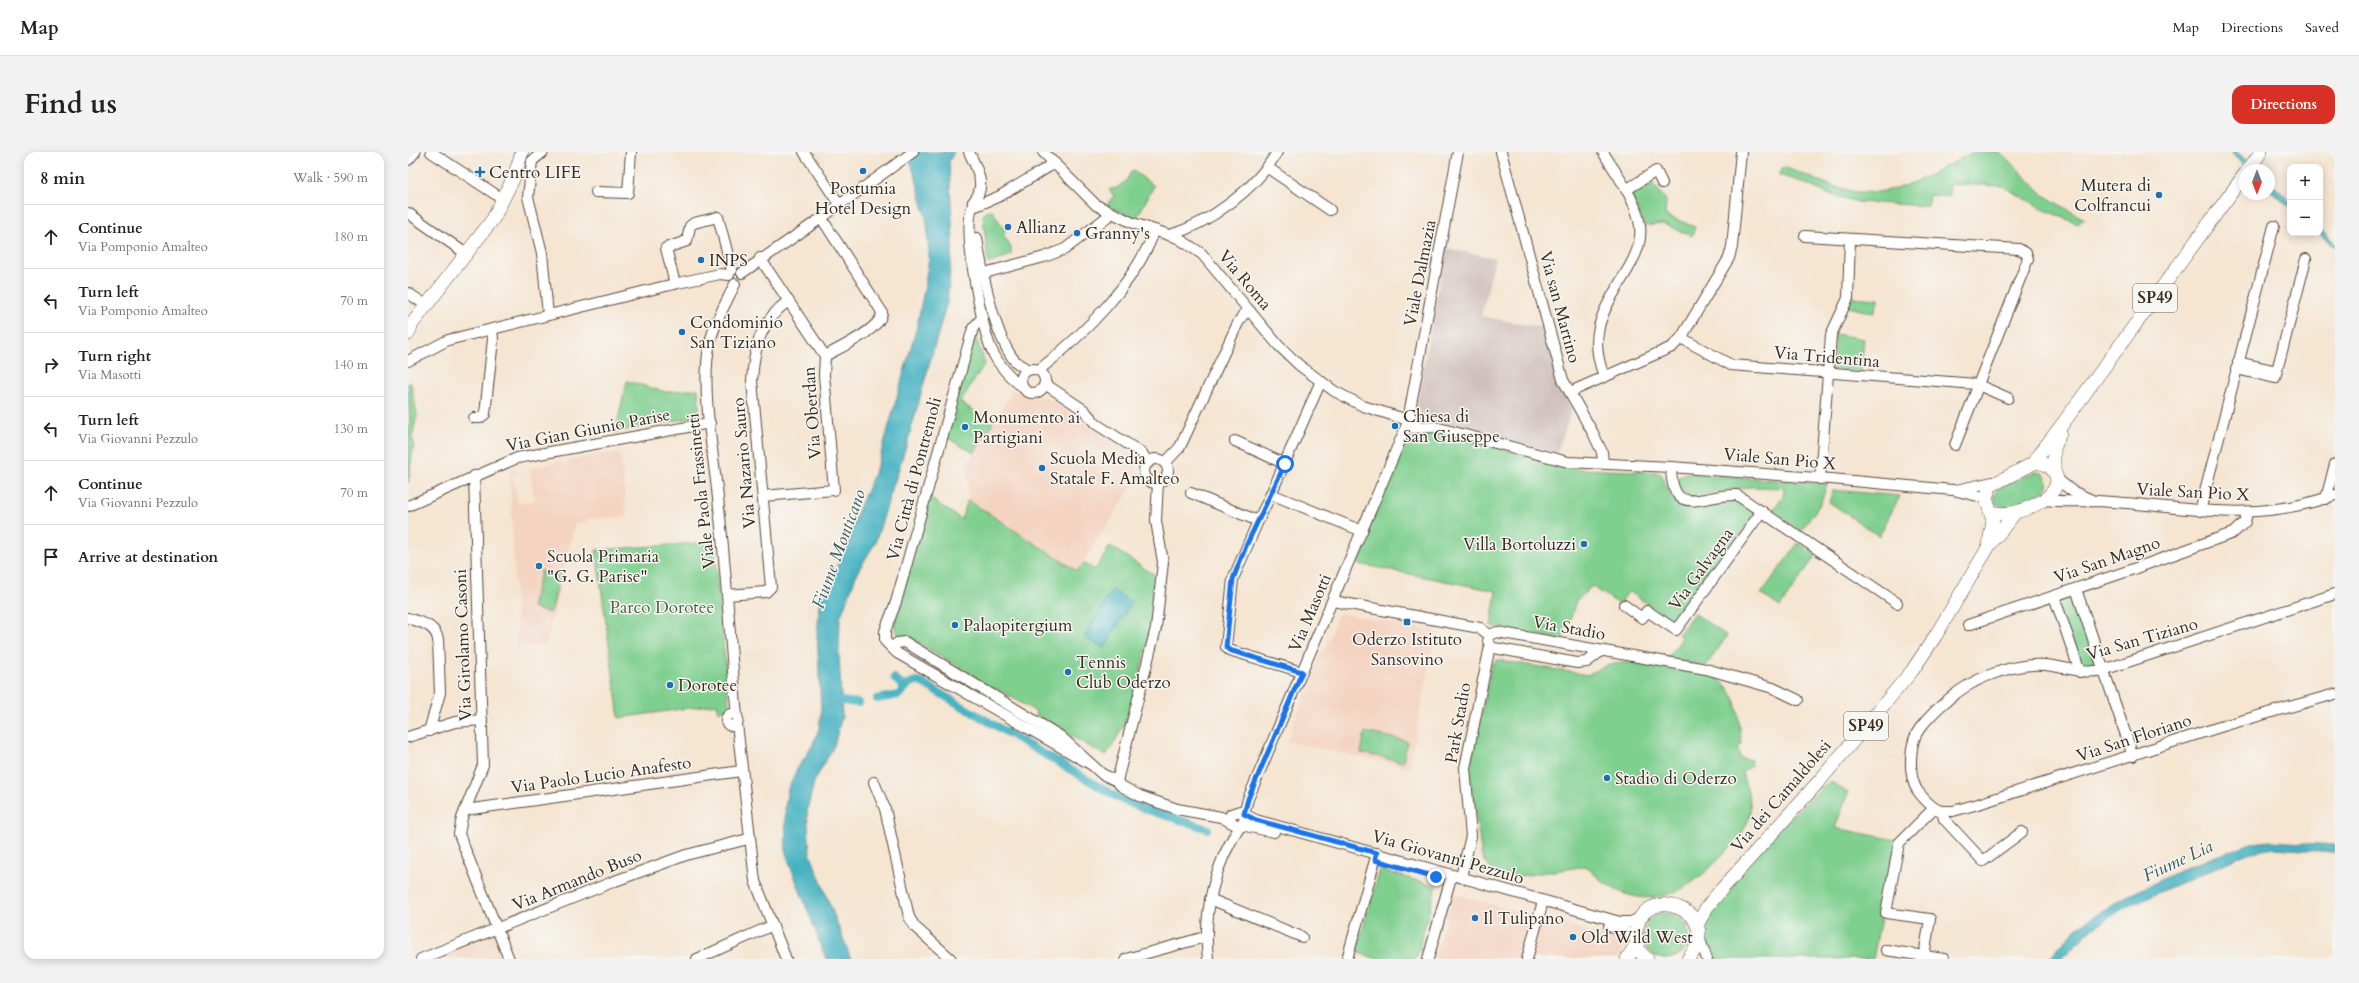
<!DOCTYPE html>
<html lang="en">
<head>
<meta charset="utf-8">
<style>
  :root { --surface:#fff; --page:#f2f2f2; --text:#222; --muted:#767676; --line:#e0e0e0; --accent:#d93025 }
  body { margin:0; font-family:Cardo,serif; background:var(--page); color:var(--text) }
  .controls { position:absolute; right:12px; top:12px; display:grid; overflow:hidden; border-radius:8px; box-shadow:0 2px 10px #0003 }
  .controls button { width:36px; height:36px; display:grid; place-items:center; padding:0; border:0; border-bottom:1px solid var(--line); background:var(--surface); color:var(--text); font:20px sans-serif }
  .compass { position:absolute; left:1831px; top:12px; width:36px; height:36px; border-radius:50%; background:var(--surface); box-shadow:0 2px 10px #0003; rotate:180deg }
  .stop { position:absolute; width:12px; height:12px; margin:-9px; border:3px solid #1a73e8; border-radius:50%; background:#fff }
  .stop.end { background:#1a73e8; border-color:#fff; box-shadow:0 1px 4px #0008 }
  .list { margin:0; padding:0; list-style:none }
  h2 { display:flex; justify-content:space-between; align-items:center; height:52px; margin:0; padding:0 16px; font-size:17px }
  h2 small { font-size:13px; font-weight:400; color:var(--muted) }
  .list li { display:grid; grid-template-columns:26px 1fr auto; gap:12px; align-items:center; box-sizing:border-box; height:64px; padding:0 16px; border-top:1px solid var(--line) }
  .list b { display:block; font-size:15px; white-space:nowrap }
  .list p { margin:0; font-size:13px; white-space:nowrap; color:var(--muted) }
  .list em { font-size:13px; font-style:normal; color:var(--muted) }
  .icon { flex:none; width:22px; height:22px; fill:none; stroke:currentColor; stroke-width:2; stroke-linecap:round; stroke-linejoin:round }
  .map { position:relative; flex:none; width:1927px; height:807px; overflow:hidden; border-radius:12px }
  header { display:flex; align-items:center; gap:24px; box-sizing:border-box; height:56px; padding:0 20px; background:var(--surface); border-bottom:1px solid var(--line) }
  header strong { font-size:19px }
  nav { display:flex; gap:22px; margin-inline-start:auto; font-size:14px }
  .intro { display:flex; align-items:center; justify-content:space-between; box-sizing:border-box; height:96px; padding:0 24px }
  h1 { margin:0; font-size:28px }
  .button { padding:10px 18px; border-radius:12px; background:var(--accent); color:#fff; font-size:14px; font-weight:700 }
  main { display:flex; gap:24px; padding:0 24px }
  aside { flex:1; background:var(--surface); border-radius:12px; box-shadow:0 2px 10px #0003 }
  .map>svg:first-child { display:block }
</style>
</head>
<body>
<header>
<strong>Map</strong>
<nav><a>Map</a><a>Directions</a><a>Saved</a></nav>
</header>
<div class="intro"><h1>Find us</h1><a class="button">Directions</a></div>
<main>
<aside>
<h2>8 min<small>Walk · 590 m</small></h2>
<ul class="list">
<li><svg class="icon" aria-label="ahead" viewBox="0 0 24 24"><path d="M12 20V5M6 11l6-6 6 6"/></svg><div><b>Continue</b><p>Via Pomponio Amalteo</p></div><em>180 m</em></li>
<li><svg class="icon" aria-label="left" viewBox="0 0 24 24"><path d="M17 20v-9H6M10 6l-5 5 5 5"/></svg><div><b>Turn left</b><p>Via Pomponio Amalteo</p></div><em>70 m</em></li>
<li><svg class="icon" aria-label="right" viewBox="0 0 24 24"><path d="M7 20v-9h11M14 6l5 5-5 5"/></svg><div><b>Turn right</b><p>Via Masotti</p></div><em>140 m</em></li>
<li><svg class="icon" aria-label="left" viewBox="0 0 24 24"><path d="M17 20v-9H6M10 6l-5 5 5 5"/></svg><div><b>Turn left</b><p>Via Giovanni Pezzulo</p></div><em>130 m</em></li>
<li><svg class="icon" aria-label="ahead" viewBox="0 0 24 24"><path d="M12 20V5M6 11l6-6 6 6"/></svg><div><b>Continue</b><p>Via Giovanni Pezzulo</p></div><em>70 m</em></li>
<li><svg class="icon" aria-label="arrive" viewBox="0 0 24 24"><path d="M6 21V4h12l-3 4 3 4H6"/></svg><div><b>Arrive at destination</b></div></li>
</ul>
</aside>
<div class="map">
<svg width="1927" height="807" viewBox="0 0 1927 807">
  <rect width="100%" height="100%" fill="#f6f6f2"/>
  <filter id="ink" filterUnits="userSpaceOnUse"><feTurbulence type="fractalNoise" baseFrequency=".025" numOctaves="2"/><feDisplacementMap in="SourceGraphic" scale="8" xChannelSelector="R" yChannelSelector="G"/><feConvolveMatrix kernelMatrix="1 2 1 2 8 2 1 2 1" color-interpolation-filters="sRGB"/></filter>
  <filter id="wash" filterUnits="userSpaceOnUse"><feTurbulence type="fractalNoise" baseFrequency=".012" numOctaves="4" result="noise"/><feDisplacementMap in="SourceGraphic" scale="16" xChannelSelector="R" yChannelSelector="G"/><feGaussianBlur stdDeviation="0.9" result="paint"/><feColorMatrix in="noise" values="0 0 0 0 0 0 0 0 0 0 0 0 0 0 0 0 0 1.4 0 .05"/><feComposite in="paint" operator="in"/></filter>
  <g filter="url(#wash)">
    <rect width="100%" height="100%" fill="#f5e5d1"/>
    <g fill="#f4d3c0">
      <path d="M605,239l19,6 12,-1 90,59 4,22 -61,95 -109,-72v-39z"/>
      <path d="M202,301h11l6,64 -40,2 -2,4h-10l-29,122 -29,2 -7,-178h5l2,4 -5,1 6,30 17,-4 -6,-31 32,-8 2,3 6,-1 1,-3z"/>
      <path d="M931,461l97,18 -27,137 -122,-27 34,-90 4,-2z"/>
      <path d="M1045,742l158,43 10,5 2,9 -7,8h-182z"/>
      <path d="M88,781l10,26h-71z"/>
    </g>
    <path fill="#d0c0bc" d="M1037,96l50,10 -14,58 63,12 14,51 14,31 -15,43 -76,-18 -60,-20 -5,-6z"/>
    <g fill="#7fcf8f" stroke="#5d7c56">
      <path d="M1565,0h27l45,44 39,23 -6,5 -33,-14 -43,-24 -52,-2 -1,13 -20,-2 -1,11 -70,-4 -30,-8 -26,-12 -23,-7 4,-8c22,7 42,18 64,23 46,11 87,-18 126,-38z"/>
      <path d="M724,18l22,16 -18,33 -30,-14 8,-9 -5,-6 4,-2 2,1 11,-8z"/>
      <path d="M1241,27l17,21 -1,15 30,12 -3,9 -29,-12 -18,2 -16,-35z"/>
      <path d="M583,57l15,23 -3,2 8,14v7l-23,9 -5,-49z"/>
      <path d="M1442,145l29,2 -5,14 -26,-6z"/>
      <path d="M566,180l11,31 -25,39 33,21 -19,30 -32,-18z"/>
      <path d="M1427,182l29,5 -3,33 -28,-2z"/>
      <path d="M219,229l39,11 32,-3 2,27 -85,16z"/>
      <path d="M0,231h3l6,32 -5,23 2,5 -6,40v-55l2,-4z"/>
      <path d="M1013,279h14l142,38 80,3 5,3c19,55 31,24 69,25 10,0 18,7 25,12l-79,113 -48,-34 -10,13 -27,-18 -16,15 -6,20h-4l-3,19 -72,-14 5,-35 -142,-28 50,-118 5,-7z"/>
      <path d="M1626,320l8,1c6,5 7,12 2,19l-37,16 -11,-4 -2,-8 3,-7z"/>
      <path d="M1278,321l141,11 -6,19 -20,28 -29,-20 11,-15 1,-8 -36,-1 -57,9 -10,-4 -4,-9 3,-7z"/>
      <path d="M1425,338l67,6 -21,40 -50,-34z"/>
      <path d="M520,345l33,22 7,-19 109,71 7,-8 11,7 15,-24 46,30 -5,51 -21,88 -24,41 -71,-41 1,-3c-11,-7 -22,-13 -33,-20 -9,-5 -21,-4 -27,-15l-66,-39h-7l-7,-6 -2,-8z"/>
      <path d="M306,390l15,161 -1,5 -10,4 -1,-8 -98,14 -23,-168z"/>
      <path d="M1390,391l18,12 -36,52 -19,-13z"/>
      <path d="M133,419l19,4 -9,38 -19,-5z"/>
      <path d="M1668,437l27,81 -23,2 -26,-76z"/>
      <path d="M1286,461l33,23 -21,30 -39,-7 15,-21 -4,-3z"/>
      <path d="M1090,508l90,15c34,-25 86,-6 124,1 27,11 26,42 30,68l-4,4 2,10 11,2 1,6 -10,6c3,14 10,27 8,42 -3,17 -16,28 -27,40 -41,48 -90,63 -137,12l-78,12 -12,-4 -10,-10 -4,-7 -13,-87 23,-106z"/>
      <path d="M957,580l42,9 -4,21 -42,-9z"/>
      <path d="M1422,629l18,12 -13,35 61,12 -23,119h-166l-4,-8 -1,-35 76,-88z"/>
      <path d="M972,718l56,16 -20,73h-38l-22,-7z"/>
      <circle cx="1258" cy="784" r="23"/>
    </g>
    <g fill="#46b3c2" stroke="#406e70">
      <path d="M495,0h51l-5,10 4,80 -6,60 -39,138 -33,103 -17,28 -18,47 -1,36 3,62 -8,30 -20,36 -7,29 3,42 41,106h-25l-40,-105 -1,-47 3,-18 8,-18 16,-25 7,-17 2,-17 -4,-79 4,-36 28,-55 7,-26 22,-52 39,-138 7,-36 5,-33 -2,-35 -11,-43 -6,-18z"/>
      <path d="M1823,0h6l20,18h-10z"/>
      <path d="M1861,29l21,20v6l-21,-18z"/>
      <path d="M1912,77l15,14v5l-16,-15z"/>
      <path d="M704,438l20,12 -28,47 -20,-12z"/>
      <path d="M1864,689l63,4v7l-62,-4 -25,5 -122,54 -32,20 -33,32h-13l30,-32 43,-28 71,-34 59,-22z"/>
    </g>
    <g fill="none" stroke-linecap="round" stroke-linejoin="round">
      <g stroke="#46b3c2" stroke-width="8">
        <path d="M486,526l11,10"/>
        <path d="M469,547l22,-4c6,-6 11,-15 20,-14l203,119 25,10 61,19"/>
        <path d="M425,548l25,3"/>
      </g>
    </g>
  </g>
  <g filter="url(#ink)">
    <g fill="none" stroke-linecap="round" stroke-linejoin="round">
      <g stroke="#574639" stroke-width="12">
        <g id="minor">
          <path d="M23,0l67,44"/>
          <path d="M135,0l-11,9 -4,36 14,56 6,62"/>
          <path d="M396,0l35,52"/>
          <path d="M561,0c7,15 19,35 4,50l3,4 24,-10 55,-33"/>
          <path d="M635,0l53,53 37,18 45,15 24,16 76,91 21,20 35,26 29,15 45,14 50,-268"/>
          <path d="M1093,0l62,228 30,53 9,19 1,11"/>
          <path d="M1195,0c13,22 34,48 37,74 2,16 -4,29 -12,43 -22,38 -42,62 -24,107"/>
          <path d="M0,8l7,-8"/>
          <path d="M860,16l62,42"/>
          <path d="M1218,38l30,-19 6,12"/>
          <path d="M188,40l32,1 3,-41"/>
          <path d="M566,52c-14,17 8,126 18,147 6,13 18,27 30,35"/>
          <path d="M0,61l57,40"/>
          <path d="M416,64l89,-64"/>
          <path d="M416,70l58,90c0,17 -43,36 -57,44"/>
          <path d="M762,83c40,-12 87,-47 107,-83"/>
          <path d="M1397,84l214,13 7,4 2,6 -49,123 -3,2 1,5 -22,56"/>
          <path d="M569,86c4,31 18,100 38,123 4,4 9,6 13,9"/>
          <path d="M352,106l65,98 -1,19 10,115 -71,6"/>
          <path d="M334,121l75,-52"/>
          <path d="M569,123l67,-18 21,-8 46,-35"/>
          <path d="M267,132l-9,-36 21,-7 3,-15 4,-3 24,-6 14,53"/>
          <path d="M327,132c-11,23 -24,44 -27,70 -6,45 7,108 11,154 8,69 11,138 18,208"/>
          <path d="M0,141l18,12"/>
          <path d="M573,167l-8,9 -77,274 -11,29v10l12,12 195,112"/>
          <path d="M1273,186l50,27 245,19 32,14"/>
          <path d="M0,209l40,-21 230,-57 42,-9 9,1"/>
          <path d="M1830,210l35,8"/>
          <circle cx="625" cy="229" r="12"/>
          <path d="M1828,217l39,9 31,-119"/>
          <path d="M631,218c44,-35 96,-86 116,-140"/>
          <path d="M637,232l39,26 12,14 46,29 6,10"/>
          <path d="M1162,240l102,-45 9,-9 48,-80 3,-11 9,-95"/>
          <path d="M66,266h6l5,-4 8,-75 -1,-10"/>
          <path d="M1000,270l-160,377 -4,15 12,6 364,102h11l12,-6"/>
          <path d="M1008,275l2,-3 -1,-5h-7l-2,5 3,4 24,-1 133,35 103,5 160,12 122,11 33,8"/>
          <path d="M827,289l50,23"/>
          <circle cx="748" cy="319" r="12"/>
          <path d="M757,311l15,-16 58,-124 5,-8 7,-4"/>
          <path d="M1263,315c1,54 32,26 66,28l160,108"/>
          <path d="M66,324l9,289 -21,53 -3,16 50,125"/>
          <path d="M1412,327l11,-144 17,-37 2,-59"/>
          <path d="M1649,327l15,12 20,9"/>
          <path d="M1548,338l37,-8"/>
          <path d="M783,341l67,28 13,-27 91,37"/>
          <path d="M863,342l50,-113"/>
          <path d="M1918,347l9,-35"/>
          <path d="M1636,348c17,2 34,1 52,1 87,4 152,25 239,-6"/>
          <path d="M0,354l109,-48 193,-35"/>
          <path d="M1792,359l74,-285"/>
          <path d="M850,369l-25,58 -7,68 3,3 73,22"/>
          <path d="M1668,437l57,167"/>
          <path d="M319,443l39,-3 5,-5 -19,-206c2,-34 8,-59 36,-80"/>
          <path d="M1646,444l26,76"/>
          <path d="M925,449l147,27 9,7"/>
          <path d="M1216,453l18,13 5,-7 29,19 86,-119"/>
          <path d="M0,466c13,5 26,6 30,21l2,54 -11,38"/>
          <path d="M1560,473l157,-53 108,-39 12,-11 2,-9"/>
          <path d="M1081,483l8,-3 209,37 67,19 25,12"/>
          <path d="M1080,489l2,5 4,2 83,15 10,-1 14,-11"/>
          <path d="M485,495l4,-4 8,-1 155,94 42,38 15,7 4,5 19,10 37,13 44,8 15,8 7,-1 2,-8 -5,-5 -9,3 -1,7"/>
          <circle cx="324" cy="568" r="6"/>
          <path d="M329,572l18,157 31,78"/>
          <path d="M0,585l47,-15 27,-2"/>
          <path d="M709,629l39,-153 7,-66 -7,-41 2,-39"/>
          <path d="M466,630l11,27 24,108 6,10 36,32"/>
          <path d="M57,658l276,-39"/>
          <path d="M1534,659h11l25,-7 245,-78 112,-32"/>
          <path d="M1614,680l-39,29 -39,-42 -2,-8c-10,-2 -19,-13 -25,-21 -9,-15 -8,-48 3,-62 17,-21 41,-42 67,-52 20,-8 44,-14 66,-10 19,3 30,8 50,4l232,-76"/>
          <path d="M1053,725l10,-41 -6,-68 25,-122"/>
          <path d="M802,747l92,38"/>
          <path d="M1201,774l21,7 6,6"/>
          <path d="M1291,785l8,22"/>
          <path d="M1478,798l58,9"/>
          <path d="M1516,804l6,-37 -44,-6 13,-70 35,-35"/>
          <path d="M13,807l194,-78 71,-26 62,-16"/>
          <path d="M289,807l76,-34"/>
          <path d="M718,807l79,-22"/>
          <path d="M800,807c-5,-47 6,-95 33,-134l33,7"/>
          <path d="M939,807l30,-106"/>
          <path d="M1020,807l22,-78"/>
          <path d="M1119,807l16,-58"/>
        </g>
      </g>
      <g stroke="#574639" stroke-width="14">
        <g id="major">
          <path d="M1840,18l13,-18"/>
          <path d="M0,182l4,-10 81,-105 21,-42 8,-25"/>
          <path d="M1625,311l31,-41 181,-248"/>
          <path d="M1646,320v-23l6,-16"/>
          <path d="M1581,391l4,-22 -7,-23 4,-12 46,-24c8,1 14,3 18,10 17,24 -45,50 -63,39"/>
          <path d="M1289,773l10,-18 14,-17 100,-111 91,-108 24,-36 53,-89 25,-32"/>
          <path d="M1219,807l10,-16"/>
          <path d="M1239,807c-9,-7 -12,-17 -11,-28 7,-52 93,-18 52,28"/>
        </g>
      </g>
      <use href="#minor" stroke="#fff" stroke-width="10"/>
      <use href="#major" stroke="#fff" stroke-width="13"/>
    </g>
  </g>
  <g fill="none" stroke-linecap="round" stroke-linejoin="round" filter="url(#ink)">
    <path stroke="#1a73e8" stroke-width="5" d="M877,312l-39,82 -13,33 -7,68 3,3 73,22 -54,127 -4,15 12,6 121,33 -2,7 61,17"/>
  </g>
  <g fill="#1f6fb2" stroke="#f6f6f2" stroke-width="1.5">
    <circle cx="455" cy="19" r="4"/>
    <path d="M70 14h4v4h4v4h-4v4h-4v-4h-4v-4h4z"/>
    <circle cx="1751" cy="43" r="4"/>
    <circle cx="600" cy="75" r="4"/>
    <circle cx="669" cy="81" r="4"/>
    <circle cx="293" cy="108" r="4"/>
    <circle cx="274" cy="180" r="4"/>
    <circle cx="987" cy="274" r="4"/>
    <circle cx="557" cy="275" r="4"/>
    <circle cx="634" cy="316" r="4"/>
    <circle cx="1176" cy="392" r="4"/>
    <circle cx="131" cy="414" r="4"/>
    <rect x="995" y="466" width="8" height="8" rx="2"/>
    <circle cx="547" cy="473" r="4"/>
    <circle cx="660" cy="520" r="4"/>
    <circle cx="262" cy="533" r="4"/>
    <circle cx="1199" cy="626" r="4"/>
    <circle cx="1067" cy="766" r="4"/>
    <circle cx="1165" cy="785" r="4"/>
  </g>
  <g text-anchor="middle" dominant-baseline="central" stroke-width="3" stroke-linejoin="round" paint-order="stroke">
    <g fill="#f6f6f2" stroke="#73675e" stroke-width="1">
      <rect x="1725" y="132" width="44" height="28" rx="3"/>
      <rect x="1436" y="560" width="44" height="28" rx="3"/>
    </g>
    <g font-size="16" font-weight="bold" fill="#3b2a1e">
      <text x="1747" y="146">SP49</text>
      <text x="1458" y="574">SP49</text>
    </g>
    <g font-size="17" fill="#3b2a1e" stroke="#f6f6f2" text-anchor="start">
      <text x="81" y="20">Centro LIFE</text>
      <text x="1743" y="33" text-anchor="end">Mutera di<tspan x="1743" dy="20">Colfrancui</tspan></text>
      <text x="455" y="36" text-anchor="middle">Postumia<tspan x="455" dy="20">Hotel Design</tspan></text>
      <text x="608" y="75">Allianz</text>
      <text x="677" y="81">Granny's</text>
      <text x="301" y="108">INPS</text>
      <text x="282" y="170">Condominio<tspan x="282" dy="20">San Tiziano</tspan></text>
      <text x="995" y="264">Chiesa di<tspan x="995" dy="20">San Giuseppe</tspan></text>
      <text x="565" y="265">Monumento ai<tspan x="565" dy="20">Partigiani</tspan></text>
      <text x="642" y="306">Scuola Media<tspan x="642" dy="20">Statale F. Amalteo</tspan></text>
      <text x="1168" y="392" text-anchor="end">Villa Bortoluzzi</text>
      <text x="139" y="404">Scuola Primaria<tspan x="139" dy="20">"G. G. Parise"</tspan></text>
      <text x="555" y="473">Palaopitergium</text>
      <text x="999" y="487" text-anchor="middle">Oderzo Istituto<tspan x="999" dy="20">Sansovino</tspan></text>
      <text x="668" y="510">Tennis<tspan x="668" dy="20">Club Oderzo</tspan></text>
      <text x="270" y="533">Dorotee</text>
      <text x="1207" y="626">Stadio di Oderzo</text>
      <text x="1075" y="766">Il Tulipano</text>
      <text x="1173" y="785">Old Wild West</text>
    </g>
    <g font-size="17" fill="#3b2a1e" stroke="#f6f6f2">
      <text transform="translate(1012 121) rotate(-79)">Viale Dalmazia</text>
      <text transform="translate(837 128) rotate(50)">Via Roma</text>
      <text transform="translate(1152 155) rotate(75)">Via san Martino</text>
      <text transform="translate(1419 205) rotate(5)">Via Tridentina</text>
      <text transform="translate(404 261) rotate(-94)">Via Oberdan</text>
      <text transform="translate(180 278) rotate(-11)">Via Gian Giunio Parise</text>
      <text transform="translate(1372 307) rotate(5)">Viale San Pio X</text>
      <text transform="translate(336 311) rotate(-95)">Via Nazario Sauro</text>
      <text transform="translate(506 327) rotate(-75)">Via Città di Pontremoli</text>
      <text transform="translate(293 339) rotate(-96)">Viale Paola Frassinetti</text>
      <text transform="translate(1785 340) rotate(3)">Viale San Pio X</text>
      <text transform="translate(1699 408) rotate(-19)">Via San Magno</text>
      <text transform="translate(1293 417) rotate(-54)">Via Galvagna</text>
      <text transform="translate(902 461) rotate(-67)">Via Masotti</text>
      <text transform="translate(1161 476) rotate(10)">Via Stadio</text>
      <text transform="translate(1734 487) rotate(-16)">Via San Tiziano</text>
      <text transform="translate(55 493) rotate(-92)">Via Girolamo Casoni</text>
      <text transform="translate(1050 571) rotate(-80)">Park Stadio</text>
      <text transform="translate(1726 586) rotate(-18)">Via San Floriano</text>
      <text transform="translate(193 623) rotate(-8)">Via Paolo Lucio Anafesto</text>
      <text transform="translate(1373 644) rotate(-49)">Via dei Camaldolesi</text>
      <text transform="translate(1040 705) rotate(16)">Via Giovanni Pezzulo</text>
      <text transform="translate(169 728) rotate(-22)">Via Armando Buso</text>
    </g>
    <g font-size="17" fill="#4f5c40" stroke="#f6f6f2">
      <text x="254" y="455">Parco Dorotee</text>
    </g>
    <g font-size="18" font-style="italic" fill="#3f5a57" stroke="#f6f6f2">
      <text transform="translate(431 397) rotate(-70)">Fiume Monticano</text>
      <text transform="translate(1770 709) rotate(-25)">Fiume Lia</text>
    </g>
  </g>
</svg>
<div class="controls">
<button>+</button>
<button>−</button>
</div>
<svg class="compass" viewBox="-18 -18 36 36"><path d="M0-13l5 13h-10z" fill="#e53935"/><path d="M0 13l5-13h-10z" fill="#767676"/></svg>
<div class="stop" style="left:877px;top:312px"></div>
<div class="stop end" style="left:1028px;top:725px"></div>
</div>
</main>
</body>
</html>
